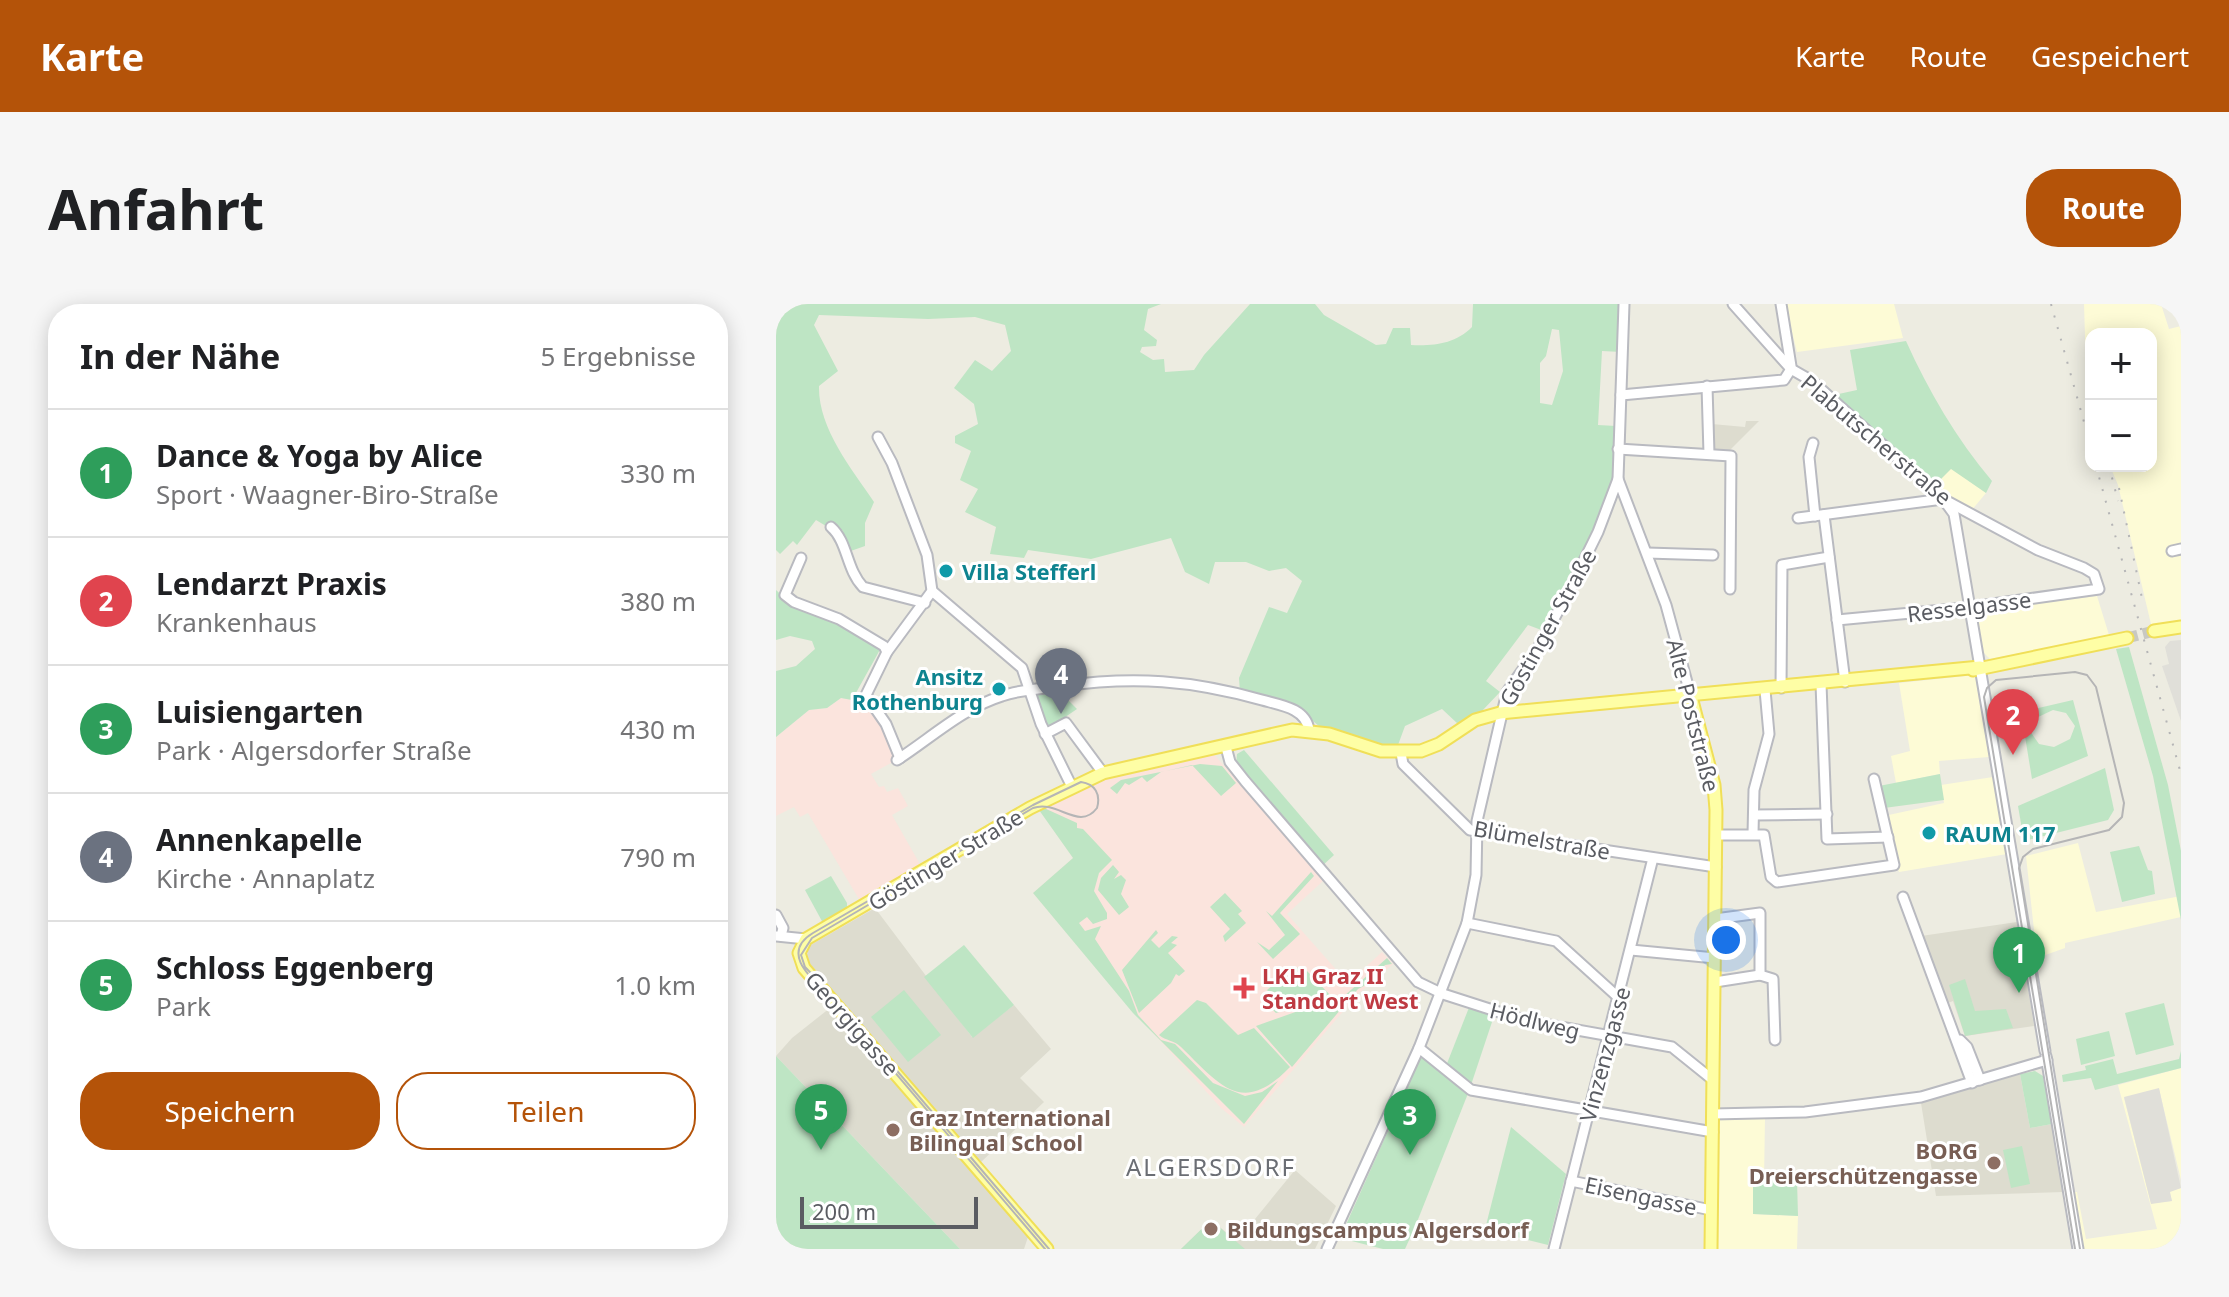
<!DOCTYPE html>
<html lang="de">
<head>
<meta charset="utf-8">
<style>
  :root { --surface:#fff; --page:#f6f6f6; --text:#202124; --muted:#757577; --line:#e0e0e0; --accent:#b45309 }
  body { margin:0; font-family:"Noto Sans",sans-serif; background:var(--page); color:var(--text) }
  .controls { position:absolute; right:24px; top:24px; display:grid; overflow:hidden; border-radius:16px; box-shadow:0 4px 20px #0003 }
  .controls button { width:72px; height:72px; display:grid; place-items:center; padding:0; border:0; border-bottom:2px solid var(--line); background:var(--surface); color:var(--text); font:40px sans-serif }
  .scale { position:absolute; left:24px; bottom:20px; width:178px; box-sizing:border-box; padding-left:8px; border:4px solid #5a5c62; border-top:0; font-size:22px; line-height:28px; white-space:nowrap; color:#5a5c62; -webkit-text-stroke:6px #fff; paint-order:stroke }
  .you { position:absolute; left:950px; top:636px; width:28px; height:28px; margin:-20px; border:6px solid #fff; border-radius:50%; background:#1a73e8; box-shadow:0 0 0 12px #1a73e833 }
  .badge { display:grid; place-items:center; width:52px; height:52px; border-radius:50%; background:var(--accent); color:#fff; font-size:26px; font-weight:700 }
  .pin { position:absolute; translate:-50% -66px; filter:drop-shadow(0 2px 4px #0008) }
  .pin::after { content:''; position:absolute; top:42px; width:28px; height:24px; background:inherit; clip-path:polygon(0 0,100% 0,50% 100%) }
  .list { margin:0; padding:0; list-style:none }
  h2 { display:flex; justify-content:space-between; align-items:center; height:104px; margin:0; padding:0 32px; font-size:34px }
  h2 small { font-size:26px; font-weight:400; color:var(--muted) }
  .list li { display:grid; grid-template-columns:52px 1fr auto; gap:24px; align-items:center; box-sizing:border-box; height:128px; padding:0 32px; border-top:2px solid var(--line) }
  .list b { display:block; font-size:30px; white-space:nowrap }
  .list p { margin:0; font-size:26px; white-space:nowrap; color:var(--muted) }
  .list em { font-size:26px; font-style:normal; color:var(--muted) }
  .actions { display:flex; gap:16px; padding:24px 32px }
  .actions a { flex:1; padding:18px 0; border:2px solid var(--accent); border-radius:32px; text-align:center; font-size:28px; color:var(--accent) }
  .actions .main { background:var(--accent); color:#fff }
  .map { position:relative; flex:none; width:1405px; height:945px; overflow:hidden; border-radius:32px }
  header { display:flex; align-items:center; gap:48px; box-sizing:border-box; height:112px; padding:0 40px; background:var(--accent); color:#fff }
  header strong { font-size:38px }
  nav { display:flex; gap:44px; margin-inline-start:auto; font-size:28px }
  .intro { display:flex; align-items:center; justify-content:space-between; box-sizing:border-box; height:192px; padding:0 48px }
  h1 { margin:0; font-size:56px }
  .button { padding:20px 36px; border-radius:32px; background:var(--accent); color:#fff; font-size:28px; font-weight:700 }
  main { display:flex; gap:48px; padding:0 48px }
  aside { flex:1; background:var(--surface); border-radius:32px; box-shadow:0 4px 20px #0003 }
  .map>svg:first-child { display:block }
</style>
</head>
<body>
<header>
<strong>Karte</strong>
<nav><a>Karte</a><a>Route</a><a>Gespeichert</a></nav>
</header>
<div class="intro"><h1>Anfahrt</h1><a class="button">Route</a></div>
<main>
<aside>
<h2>In der Nähe<small>5 Ergebnisse</small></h2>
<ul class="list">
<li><span class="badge" style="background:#2e9e5b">1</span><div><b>Dance &amp; Yoga by Alice</b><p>Sport · Waagner-Biro-Straße</p></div><em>330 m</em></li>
<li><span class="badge" style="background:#e0444e">2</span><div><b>Lendarzt Praxis</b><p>Krankenhaus</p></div><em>380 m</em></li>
<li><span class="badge" style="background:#2e9e5b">3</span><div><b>Luisiengarten</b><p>Park · Algersdorfer Straße</p></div><em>430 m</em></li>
<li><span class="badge" style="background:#6b7280">4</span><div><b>Annenkapelle</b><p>Kirche · Annaplatz</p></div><em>790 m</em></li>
<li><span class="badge" style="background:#2e9e5b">5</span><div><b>Schloss Eggenberg</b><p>Park</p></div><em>1.0 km</em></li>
</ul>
<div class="actions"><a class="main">Speichern</a><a>Teilen</a></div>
</aside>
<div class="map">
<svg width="1405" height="945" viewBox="0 0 1405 945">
  <rect width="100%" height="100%" fill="#edece1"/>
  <g fill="#fdfbd6">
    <path d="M1009,0h109l9,34 -106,14z"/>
    <path d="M1308,0h77l8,25 12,-3v296l-30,2 -33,-139 -8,-19h41v-132h-60v52l-5,-17z"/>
    <path d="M1175,164l35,25 -15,18 -37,-25z"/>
    <path d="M1321,292l12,39 -119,24 -8,-8 -7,-40z"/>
    <path d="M1199,371l14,82 -50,4 1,13 -44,9 -5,-27 19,-5 -11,-68z"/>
    <path d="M1217,473l14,77 -108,18 -15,-56 60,-13 -3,-18z"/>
    <path d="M1302,539l18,69 85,-16v21l-116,26v5l-28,10 -11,-102z"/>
    <path d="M1405,764v112l-22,-91 -35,9 27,105 21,-2 -3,-10 12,-3v61h-108l-9,-57h13l9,47 71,-10 -39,-144z"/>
    <path d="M946,813l43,1 -1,62h-11v34l45,2 -1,33h-90l-2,-124 3,-4z"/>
  </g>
  <g fill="#e0dfd9">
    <path d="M1405,336v81l-19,-55 7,-2 -4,-17 5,-6z"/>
    <path d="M1383,784l22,100 -11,4 2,9 -21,3 -27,-107z"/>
  </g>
  <g fill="#dddccf">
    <path d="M970,117h13l-31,31 -15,-1 -1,-27 33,3z"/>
    <path d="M99,604l97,129 42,-32 37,44 -31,29 24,24 -64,61 -174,-204 3,-13z"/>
    <path d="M1241,618l17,104 -69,10 -12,-35 -5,2 -27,-67z"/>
    <path d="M59,700l193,233 -4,12h-64l-184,-193 16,-18z"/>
    <path d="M1244,770l10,54 22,-4 12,68 -128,4 -15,-93z"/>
    <path d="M519,866l41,36 -21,43h-134l30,-29 26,21z"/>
  </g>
  <g fill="#fbe4dd">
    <path d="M65,394l27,4 18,22 14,34 -29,16 8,13 5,-1 3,6 11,-4 10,18 -16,9 29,51 -61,35 -52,-88 -8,4 -6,-10 -18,9v-79l33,-27 18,-2z"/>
    <path d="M437,449l110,128 -36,33 61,69 34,-31 11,12 -35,30 -114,133 -23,-19 -104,-115 -84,-100 40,-35 -35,-50 55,-27z"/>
  </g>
  <g fill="#bee5c4" fill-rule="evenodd">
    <path d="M0,0h385l-13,5 -4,21 13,10 -1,6 -14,1 -2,5 13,8 11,-1 1,13 29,-2 10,-15 46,-51h65l9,11 52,30 10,-1 7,-16h17l1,17c23,1 44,-1 61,-18l1,-23h149l-1,48 -19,-1 -4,74 18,1 -4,55 -20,55 -48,95 -16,-6 -42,56 14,11 -18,19 -24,13 -16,-15 -37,17 -7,19 -16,2 -63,-21 -21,-17 -58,-17 -1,-14 30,-71 18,6 15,-32 -16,-13 -17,3 -23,-9h-31l-6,22 -24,-12 -14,-34 -80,21 -63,-9 -4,8 -34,-4 6,-27 -31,-15 13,-23 -18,-9 11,-29 -16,-8v-7l23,-12 -4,-20 -20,-16 21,-28 17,11 19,-20 -6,-26 -30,-8 -47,2 -109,-4 -5,10 24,46 -19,15c-1,42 32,82 55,116l-9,21v23l-20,7 -2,-22 -14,-9 -3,4 -10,-6 -19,25 -4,-4 -13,13 -4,-4zM776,25l7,1 4,41 -11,34 -12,-2v-40l6,-7z"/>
    <path d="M1130,37c23,51 50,97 86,140l-6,12 -35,-24 -17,17 -100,-91 23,-5 -7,-40z"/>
    <path d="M0,286l12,11 55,21 39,24 -30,54 -11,-2 -14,10 -18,2 -33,27v-66l20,-5 19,-17 -3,-8 -22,-5 -14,4z"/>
    <path d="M1353,343l39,138 13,66v69l-28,-144 -37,-127z"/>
    <path d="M289,387l1,7 11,11 -31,21 -11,-35z"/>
    <path d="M1297,396l15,56 -56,23 -11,-67zM1277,406l13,3 9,13 -5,13 -16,8 -15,-3 -9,-13 6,-13z"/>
    <path d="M468,446l90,105 -13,12 -85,-103 1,-10z"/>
    <path d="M424,460l22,2 14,17 -15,13 -29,-31 -31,7 -14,10 -5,-5 -13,8 -4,-2 -8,11 -7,-6 11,-8z"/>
    <path d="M1329,464l9,42 -6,10 -84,21 -6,-35z"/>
    <path d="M1164,470l4,26 -60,8 -5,-22z"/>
    <path d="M268,504l33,15v5l6,1 29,31 -13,13 -5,18 13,22v6l-14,5 -6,-7 -8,6 6,8 16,-5 -6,13 34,52 9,24 23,25 14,4 38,39 32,13 17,-4 16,-11 -34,43 -111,-111 -100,-120 40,-35 -34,-48z"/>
    <path d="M1363,542l9,24 4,1 3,23 -33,8 -12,-50z"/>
    <path d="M337,561l6,7 -5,7 7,-4 5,5 -5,14 8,13 -10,8 -21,-25 3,-12z"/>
    <path d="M535,568l3,4 -34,37 20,21 -27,25 -16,-17 12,8 16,-15 -19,-24 6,5z"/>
    <path d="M55,572l16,27v6l-24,14 -18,-33z"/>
    <path d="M449,589l17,18 -4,3 8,9 -21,19 -2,-6 7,-7 -20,-22z"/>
    <path d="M380,626l2,3 -7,7 8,8 13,-12 6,1 -7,6 6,2 -9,8 17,18 -6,5 -3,-2 -5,9 -32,30 -17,-43z"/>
    <path d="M188,641l50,60 -41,33 -49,-61z"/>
    <path d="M611,654l5,6 -7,1 -15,18 -12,6 -66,78 -36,-41 76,-27 2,6z"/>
    <path d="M521,663l6,7 4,-3 24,25 -55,17 -6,-6 7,-7 -10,-10 7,-6 3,3z"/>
    <path d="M1189,675l10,32 31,-2 7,19 -48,8 -16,-51z"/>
    <path d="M128,686l37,45 -33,27 -37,-45z"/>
    <path d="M421,696l9,3 32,32 16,-7 36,39c-48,50 -70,18 -109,-20 -7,-7 -15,-6 -22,-12z"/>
    <path d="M1388,699l10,42 -38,10 -11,-42z"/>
    <path d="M694,701l25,8 -25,75 -24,-22z"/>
    <path d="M1333,727l6,25 -34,9 -5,-26z"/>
    <path d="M1405,747v17l-86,22 -4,-12 -28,4 -1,-7 24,-5 -1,-4 28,-7 4,15 62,-15z"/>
    <path d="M646,751l47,36 -54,136 -10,22h-22l-43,-11z"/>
    <path d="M0,752l184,193h-184z"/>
    <path d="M1259,767l8,5 9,48 -22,4 -10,-54z"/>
    <path d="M735,823l55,47 -18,71 -63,-16z"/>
    <path d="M1246,842l8,38 -19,4 -8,-38z"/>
    <path d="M977,876h44l1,36 -45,-2z"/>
    <path d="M435,916l34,29h-64z"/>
  </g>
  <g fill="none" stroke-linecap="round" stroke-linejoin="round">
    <path stroke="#c8c8c1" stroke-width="11" stroke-dasharray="11 5.5" stroke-linecap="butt" d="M1351,334l27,-7"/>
    <g stroke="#b9bac0" stroke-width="13">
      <g id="minor">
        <path d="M957,0l58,65 21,12 131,118 95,51 46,18 10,6 5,15 -135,19 -127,12"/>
        <path d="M1005,0l10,62"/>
        <path d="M931,82l2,68"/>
        <path d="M845,91l163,-15 7,-11"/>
        <path d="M102,133l14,26 35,92 5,36 -45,61 -21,43 20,29 14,34"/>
        <path d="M1037,139l-4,14 6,59"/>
        <path d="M842,145l113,7 -1,133"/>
        <path d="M842,175l48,126 25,92"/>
        <path d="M1048,211l21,167"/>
        <path d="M1022,214l145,-19 11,15 91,537"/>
        <path d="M55,223c17,15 15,42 32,60l62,16"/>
        <path d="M1396,247l9,-2"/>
        <path d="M871,249l66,2"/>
        <path d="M25,254l-16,37 9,7 45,17 45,27 3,6"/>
        <path d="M156,287l90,77 19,56 31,63"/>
        <path d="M1045,380l6,155 61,-2"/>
        <path d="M1005,384l1,-123 47,-8"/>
        <path d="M269,430l21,-11 37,50"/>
        <path d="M450,443l4,15 15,19 173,201 25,12 84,27 145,26 41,33"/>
        <path d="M625,449l2,11 67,66 246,37"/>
        <path d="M121,456c34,-22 66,-52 105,-64 19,-7 40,-7 60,-10 72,-10 129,-6 200,14 18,5 44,8 47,30"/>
        <path d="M978,511l73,-1"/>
        <path d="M977,530l1,-44 15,-56 -4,-44"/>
        <path d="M940,531h48l7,42 6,5 117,-17 -20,-86"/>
        <path d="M1127,593l69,186"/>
        <path d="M0,611l7,13 -2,8"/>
        <path d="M939,615l45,-6v62l13,4 2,61"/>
        <path d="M691,619l89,18 63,57"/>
        <path d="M0,632l30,3"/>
        <path d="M855,646l84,8"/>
        <path d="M939,678l45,-7"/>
        <path d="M1184,736l7,7 13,33"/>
        <path d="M643,744l52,42 242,42"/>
        <path d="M1270,752l32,193"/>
        <path d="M937,810l92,-2 116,-15 126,-37"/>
        <path d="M795,877l140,29"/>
        <path d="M551,945l92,-201 48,-125 9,-48 1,-54 30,-129 31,-44 30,-55 30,-61 20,-53 6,-175"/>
        <path d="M778,945l99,-391"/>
      </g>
    </g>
    <g stroke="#f0df58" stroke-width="15">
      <g id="major">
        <path d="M1378,327l27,-4"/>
        <path d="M1197,366l154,-32"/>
        <path d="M915,393l23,88 2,25 -5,439"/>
        <path d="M271,945l-243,-281 -5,-15 7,-14 224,-131 73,-35 189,-43 37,4 52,17h40l18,-7 36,-24 25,-7 480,-46"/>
      </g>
    </g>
    <use href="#minor" stroke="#fff" stroke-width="9"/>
    <use href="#major" stroke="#fefea5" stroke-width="11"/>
    <g stroke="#b5b5b6" stroke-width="2">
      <path d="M269,945l-209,-246c-17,-19 -60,-48 -23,-70l220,-128 48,-23c14,2 20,12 16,26 -18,24 -40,-9 -64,0l-221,130 -11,17 4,12 29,30 215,252"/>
      <path d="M1299,945l-91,-552 3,-9 9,-8 79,-8 12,3 9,12 28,116 -2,14 -13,13 -76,19 -10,8 -4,11 61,381"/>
    </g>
    <g stroke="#b5b5b6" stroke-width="2" stroke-dasharray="2 10" stroke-linecap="butt">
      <path d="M1275,0l40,143"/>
      <path d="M1314,83l1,3"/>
      <path d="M1320,162l85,308"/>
      <path d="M1333,162l9,35"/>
      <path d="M1343,184l24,115"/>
    </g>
  </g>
  <g fill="#0f9aa8" stroke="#fff" stroke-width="3">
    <circle cx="170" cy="267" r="8"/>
    <circle cx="223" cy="385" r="8"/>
    <circle cx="1153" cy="529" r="8"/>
  </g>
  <path fill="#e0444e" stroke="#fff" stroke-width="3" d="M464 672h8v8h8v8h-8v8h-8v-8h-8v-8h8z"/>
  <g fill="#8d6e63" stroke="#fff" stroke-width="3">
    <circle cx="117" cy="826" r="8"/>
    <circle cx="1218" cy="859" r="8"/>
    <circle cx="435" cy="925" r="8"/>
  </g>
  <g text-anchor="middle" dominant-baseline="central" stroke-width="6" stroke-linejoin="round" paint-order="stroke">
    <g font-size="22" fill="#5a5c62" stroke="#fff">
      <text transform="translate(1101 135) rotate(40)">Plabutscherstraße</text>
      <text transform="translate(1193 302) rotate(-7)">Resselgasse</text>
      <text transform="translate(771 323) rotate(-61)">Göstinger Straße</text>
      <text transform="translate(918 411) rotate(76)">Alte Poststraße</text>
      <text transform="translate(766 535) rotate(10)">Blümelstraße</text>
      <text transform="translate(169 555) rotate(-31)">Göstinger Straße</text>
      <text transform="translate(759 716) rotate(14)">Hödlweg</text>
      <text transform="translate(77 719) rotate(49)">Georgigasse</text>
      <text transform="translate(828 750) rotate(-75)">Vinzenzgasse</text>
      <text transform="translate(865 891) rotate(12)">Eisengasse</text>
    </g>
    <g font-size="22" font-weight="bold" fill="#0d838f" stroke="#fff" text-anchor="start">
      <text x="186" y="267">Villa Stefferl</text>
      <text x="207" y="372" text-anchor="end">Ansitz<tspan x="207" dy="25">Rothenburg</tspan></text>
      <text x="1169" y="529">RAUM 117</text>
    </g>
    <g font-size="22" font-weight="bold" fill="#be3a42" stroke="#fff" text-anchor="start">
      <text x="486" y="671">LKH Graz II<tspan x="486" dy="25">Standort West</tspan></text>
    </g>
    <g font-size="22" font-weight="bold" fill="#785e54" stroke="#fff" text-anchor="start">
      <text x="133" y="813">Graz International<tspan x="133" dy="25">Bilingual School</tspan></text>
      <text x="1202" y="846" text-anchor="end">BORG<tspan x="1202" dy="25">Dreierschützengasse</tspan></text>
      <text x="451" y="925">Bildungscampus Algersdorf</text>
    </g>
    <g font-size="24" letter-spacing="2" fill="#6b6e74" stroke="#fff">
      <text x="435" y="862">ALGERSDORF</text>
    </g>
  </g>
</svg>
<div class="controls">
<button>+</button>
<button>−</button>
</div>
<div class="scale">200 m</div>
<div class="you"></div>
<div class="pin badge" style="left:1243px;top:689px;background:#2e9e5b">1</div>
<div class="pin badge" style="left:1237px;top:451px;background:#e0444e">2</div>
<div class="pin badge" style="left:634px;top:851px;background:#2e9e5b">3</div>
<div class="pin badge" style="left:285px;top:410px;background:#6b7280">4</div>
<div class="pin badge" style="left:45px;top:846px;background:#2e9e5b">5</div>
</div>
</main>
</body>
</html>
